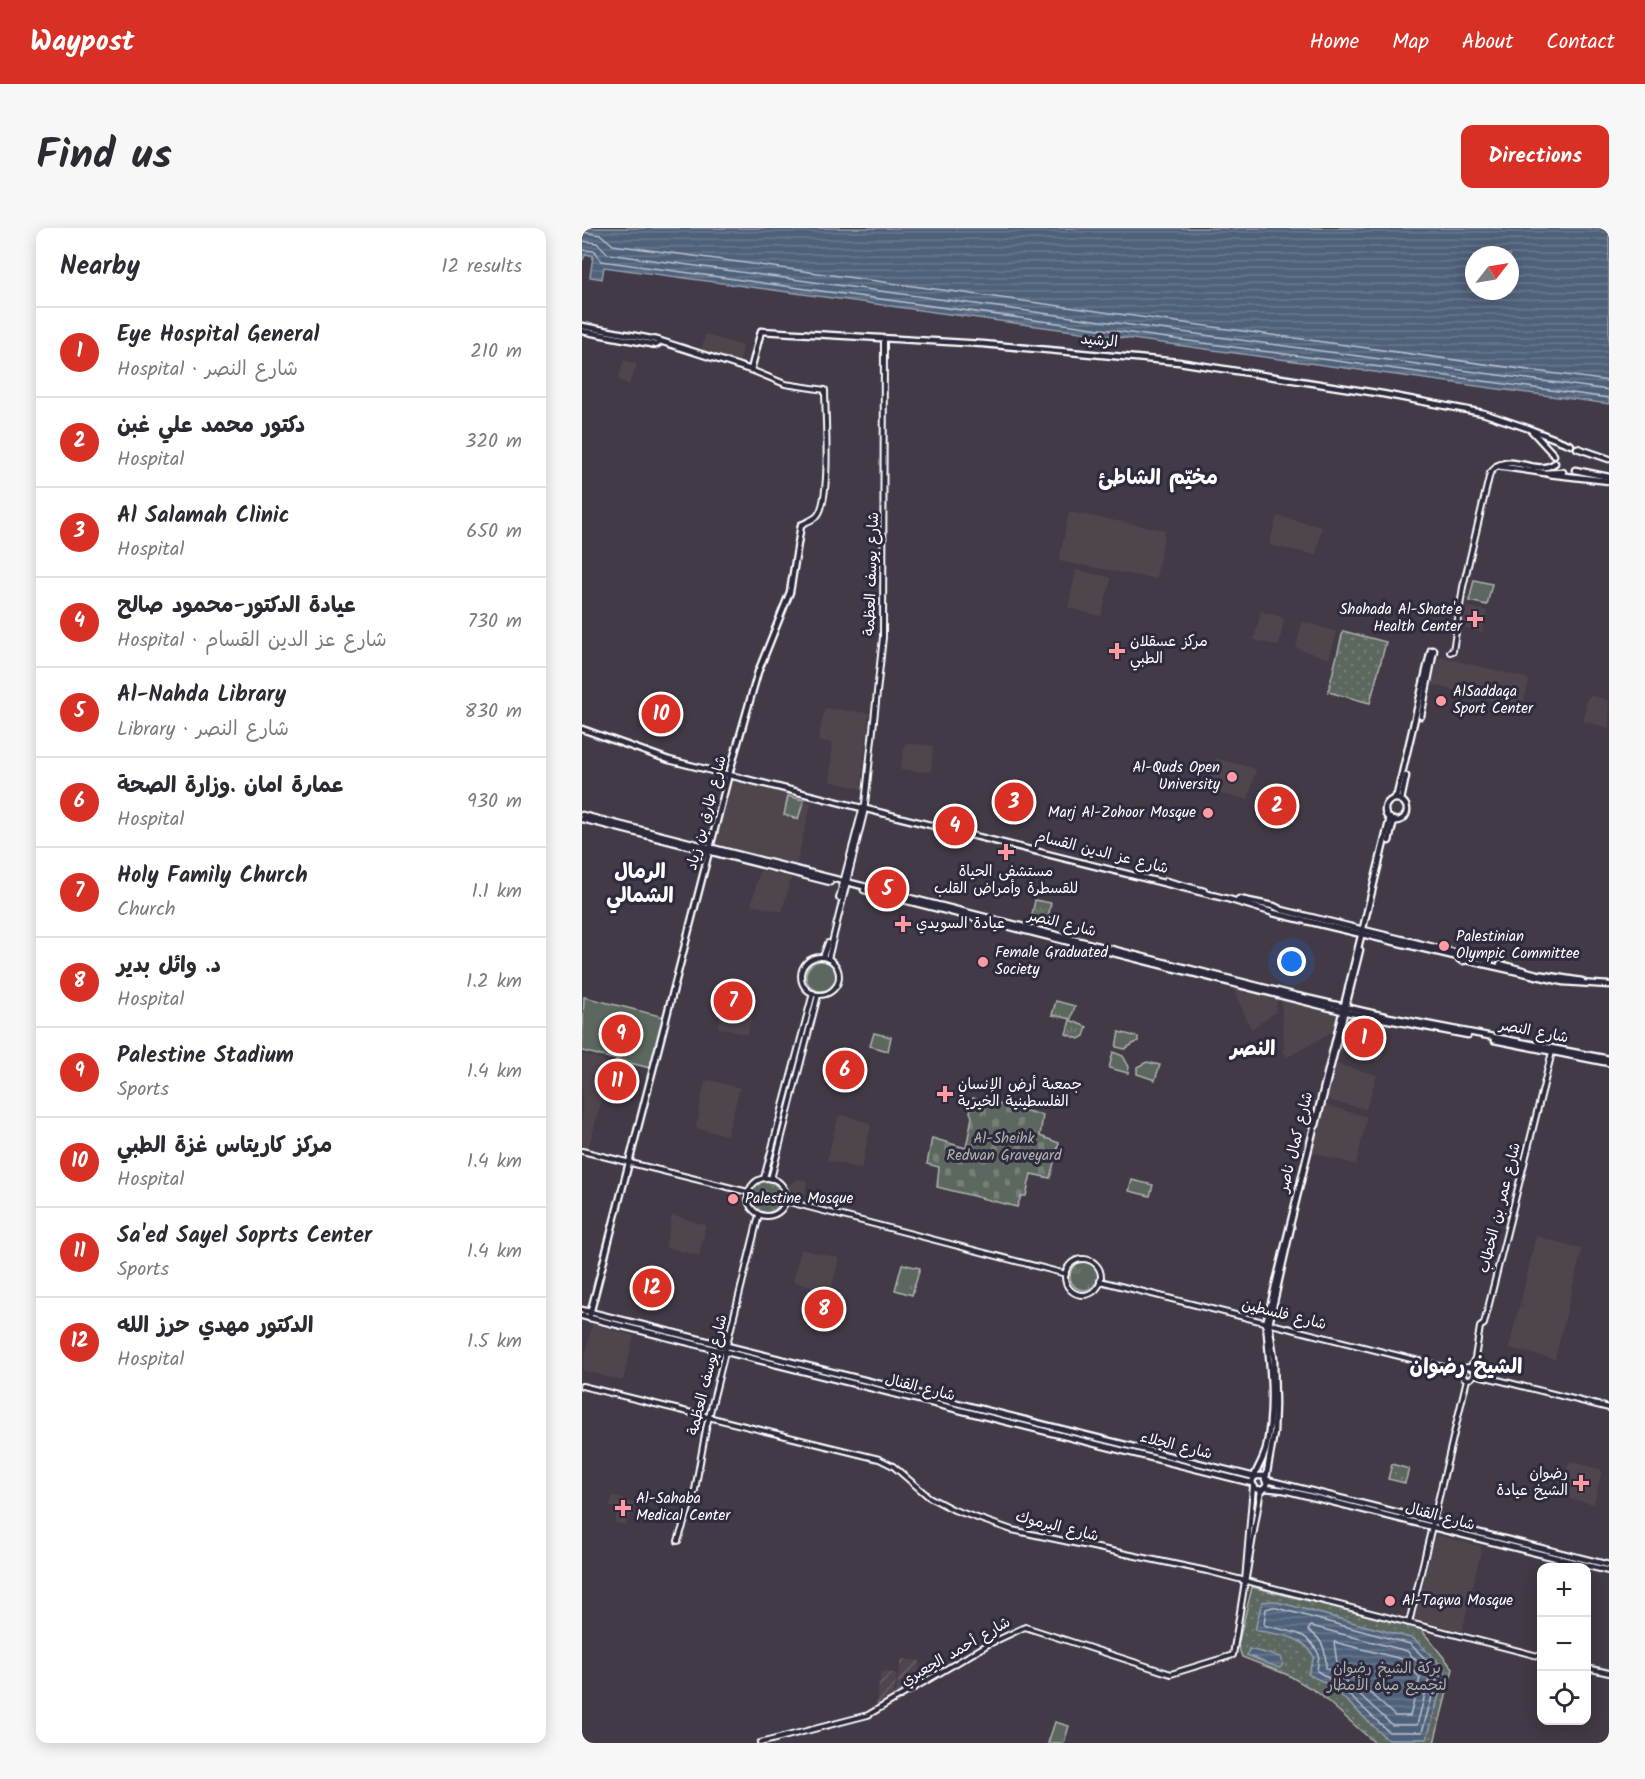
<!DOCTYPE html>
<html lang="en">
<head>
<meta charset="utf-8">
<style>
  :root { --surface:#fff; --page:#f7f7f7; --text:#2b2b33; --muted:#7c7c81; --line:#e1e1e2; --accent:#d93025 }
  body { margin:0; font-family:Kalam,"Playpen Sans Arabic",sans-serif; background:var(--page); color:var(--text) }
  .controls { position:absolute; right:18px; bottom:18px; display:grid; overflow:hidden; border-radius:12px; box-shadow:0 3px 15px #0003 }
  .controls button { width:54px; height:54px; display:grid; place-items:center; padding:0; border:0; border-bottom:2px solid var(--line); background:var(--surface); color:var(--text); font:30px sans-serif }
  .compass { position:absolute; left:883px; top:18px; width:54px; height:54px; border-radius:50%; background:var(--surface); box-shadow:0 3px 15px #0003; rotate:59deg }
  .you { position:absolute; left:710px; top:734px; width:21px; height:21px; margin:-15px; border:4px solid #fff; border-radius:50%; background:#1a73e8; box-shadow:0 0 0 9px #1a73e833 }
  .badge { display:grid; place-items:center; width:39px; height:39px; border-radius:50%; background:var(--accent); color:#fff; font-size:20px; font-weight:700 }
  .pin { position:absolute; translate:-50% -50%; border:3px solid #fff; box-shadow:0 2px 6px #0006 }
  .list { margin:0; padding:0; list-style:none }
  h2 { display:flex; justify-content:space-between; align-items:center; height:78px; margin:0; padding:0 24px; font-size:26px }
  h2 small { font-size:20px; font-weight:400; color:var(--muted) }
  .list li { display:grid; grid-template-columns:39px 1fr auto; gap:18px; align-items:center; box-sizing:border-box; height:90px; padding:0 24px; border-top:2px solid var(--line) }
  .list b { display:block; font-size:22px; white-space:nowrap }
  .list p { margin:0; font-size:20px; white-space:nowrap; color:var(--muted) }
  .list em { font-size:20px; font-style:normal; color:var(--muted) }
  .icon { flex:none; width:33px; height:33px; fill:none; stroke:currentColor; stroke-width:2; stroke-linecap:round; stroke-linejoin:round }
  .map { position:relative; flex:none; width:1027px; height:1515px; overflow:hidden; border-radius:12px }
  header { display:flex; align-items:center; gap:36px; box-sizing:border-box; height:84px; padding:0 30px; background:var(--accent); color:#fff }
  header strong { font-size:28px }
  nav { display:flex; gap:33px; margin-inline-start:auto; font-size:21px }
  .intro { display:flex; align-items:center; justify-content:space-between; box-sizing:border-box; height:144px; padding:0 36px }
  h1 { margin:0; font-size:42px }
  .button { padding:15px 27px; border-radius:12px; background:var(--accent); color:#fff; font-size:21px; font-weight:700 }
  main { display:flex; gap:36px; padding:0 36px }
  aside { flex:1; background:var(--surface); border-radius:12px; box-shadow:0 3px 15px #0003 }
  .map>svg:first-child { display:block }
</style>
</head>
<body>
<header>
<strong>Waypost</strong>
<nav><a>Home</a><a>Map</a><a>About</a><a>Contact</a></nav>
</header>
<div class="intro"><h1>Find us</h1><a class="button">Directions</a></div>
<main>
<aside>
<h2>Nearby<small>12 results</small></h2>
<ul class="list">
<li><span class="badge">1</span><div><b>Eye Hospital General</b><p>Hospital · شارع النصر</p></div><em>210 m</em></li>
<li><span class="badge">2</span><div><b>دكتور محمد علي غبن</b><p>Hospital</p></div><em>320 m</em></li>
<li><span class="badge">3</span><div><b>Al Salamah Clinic</b><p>Hospital</p></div><em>650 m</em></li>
<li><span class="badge">4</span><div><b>عيادة الدكتور-محمود صالح</b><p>Hospital · شارع عز الدين القسام</p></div><em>730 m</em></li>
<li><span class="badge">5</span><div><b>Al-Nahda Library</b><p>Library · شارع النصر</p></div><em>830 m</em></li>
<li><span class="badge">6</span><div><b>عمارة امان .وزارة الصحة</b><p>Hospital</p></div><em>930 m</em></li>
<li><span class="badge">7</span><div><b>Holy Family Church</b><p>Church</p></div><em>1.1 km</em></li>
<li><span class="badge">8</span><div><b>د. وائل بدير</b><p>Hospital</p></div><em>1.2 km</em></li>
<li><span class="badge">9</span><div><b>Palestine Stadium</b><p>Sports</p></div><em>1.4 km</em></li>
<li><span class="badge">10</span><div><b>مركز كاريتاس غزة الطبي</b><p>Hospital</p></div><em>1.4 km</em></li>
<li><span class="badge">11</span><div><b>Sa'ed Sayel Soprts Center</b><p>Sports</p></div><em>1.4 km</em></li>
<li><span class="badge">12</span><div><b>الدكتور مهدي حرز الله</b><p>Hospital</p></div><em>1.5 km</em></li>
</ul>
</aside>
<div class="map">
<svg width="1027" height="1515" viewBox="0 0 1027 1515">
  <defs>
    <pattern id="industrial-furrows" width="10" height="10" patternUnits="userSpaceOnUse" patternTransform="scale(1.5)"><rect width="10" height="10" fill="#50454d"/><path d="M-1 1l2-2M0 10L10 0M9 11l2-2" fill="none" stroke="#6a6168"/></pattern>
    <pattern id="grass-tufts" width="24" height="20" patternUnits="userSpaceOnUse" patternTransform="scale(1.5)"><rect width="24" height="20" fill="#5b685e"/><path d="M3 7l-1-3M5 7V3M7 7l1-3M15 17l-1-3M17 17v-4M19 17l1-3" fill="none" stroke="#747f76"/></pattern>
    <pattern id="cemetery-stones" width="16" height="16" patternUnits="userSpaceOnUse" patternTransform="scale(1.5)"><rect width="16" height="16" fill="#5b685e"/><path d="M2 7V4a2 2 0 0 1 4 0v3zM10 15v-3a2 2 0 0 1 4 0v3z" fill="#747f76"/></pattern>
    <pattern id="park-dots" width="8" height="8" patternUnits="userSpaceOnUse" patternTransform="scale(1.5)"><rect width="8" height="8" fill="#5b685e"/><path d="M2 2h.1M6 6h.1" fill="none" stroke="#747f76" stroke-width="1.8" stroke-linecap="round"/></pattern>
    <pattern id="water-rules" width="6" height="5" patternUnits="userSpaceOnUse" patternTransform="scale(1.5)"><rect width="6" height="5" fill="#4f617a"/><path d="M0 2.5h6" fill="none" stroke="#69798e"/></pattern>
  </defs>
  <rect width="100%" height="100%" fill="#423a46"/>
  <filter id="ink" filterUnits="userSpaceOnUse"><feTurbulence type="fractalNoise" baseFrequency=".0167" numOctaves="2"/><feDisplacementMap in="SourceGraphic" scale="12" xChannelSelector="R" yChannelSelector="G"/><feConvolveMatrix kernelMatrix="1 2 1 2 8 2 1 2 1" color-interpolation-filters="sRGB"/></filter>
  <g filter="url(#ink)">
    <g fill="#50454d">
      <path d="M123,106l38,12 -4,19 -38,-11z"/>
      <path d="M42,132l13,4 -8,21 -11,-6z"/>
      <path d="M487,284l96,18 -9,49 -97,-18z"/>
      <path d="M695,288l45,11 -6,28 -47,-10z"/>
      <path d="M494,342l33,7 2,3 -10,36 -33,-8z"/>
      <path d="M885,378l20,5 -5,21 -20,-5z"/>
      <path d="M679,383l23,7 -5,28 -25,-6z"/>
      <path d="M723,394l32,10 -8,27 -33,-11 6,-25z"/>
      <path d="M859,429l86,21 2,4 -7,26 -89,-23 -1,-3 6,-23z"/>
      <path d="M1009,467l18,6v27l-26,-7 4,-22z"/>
      <path d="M243,480l44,5 -8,76 -31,-8 2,-38 -14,-2z"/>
      <path d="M323,515l28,3 -2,26 -31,-2z"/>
      <path d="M634,530l40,11 -8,31 -38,-9v-12z"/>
      <path d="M151,551l71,18v4l7,2 -15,63 -81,-20 14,-65z"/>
      <path d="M178,642l31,8 -9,34 -31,-7z"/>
      <path d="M650,758l13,4v4l4,-2 29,7 -3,14 -24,16z"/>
      <path d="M145,765l29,7 -9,35 -29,-8z"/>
      <path d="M699,771l57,14 -6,19 -44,25 -6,-6 2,-5z"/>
      <path d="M767,787l40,9 -8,37 -42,-10z"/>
      <path d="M0,826l23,6 -6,28 6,1 -17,60 -6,-2z"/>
      <path d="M755,836l40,11 -11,34 -35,-8 -3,-4z"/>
      <path d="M127,852l31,8 -13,47 -32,-7 5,-14 -2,-1 7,-31z"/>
      <path d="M741,876l44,13 -11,48 -45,-13z"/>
      <path d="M260,887l25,7 4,4 -10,43 -34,-9 11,-43z"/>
      <path d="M217,951l8,2 -3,22 -17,-4 -3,-12z"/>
      <path d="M90,987l34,10 -7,31 -34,-9z"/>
      <path d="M954,1008l46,13 -27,110 -46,-11 10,-42 14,3 -13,-4z"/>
      <path d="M219,1021l38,9 -8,33 -38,-9z"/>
      <path d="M10,1096l42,12 -11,45 -41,-11z"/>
      <path d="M987,1233l33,9 -8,34 -34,-7z"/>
      <path d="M31,1267l22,9 -10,21 -11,-3 5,-12 -10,-4z"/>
      <path d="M855,1307l45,12 -20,85 -47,-13 19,-80z"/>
    </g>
    <g fill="url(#industrial-furrows)">
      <path d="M319,1431l19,2 -1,23 -24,13z"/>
      <path d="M299,1443l16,3 -4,26 -17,5z"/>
    </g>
    <g fill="url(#grass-tufts)" stroke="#adb4ae" stroke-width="1.5">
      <path d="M453,672l16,3 -5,24 -16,-3z"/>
      <path d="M474,773l19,5 -4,13 -19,-4z"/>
      <path d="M488,792l17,7 -3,9 -5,3 -13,-5z"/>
      <path d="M550,952l21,5 -3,11 -21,-5z"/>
      <circle cx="502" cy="1048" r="14"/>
      <path d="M320,1036l18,4 -8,27 -17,-5z"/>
    </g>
    <path fill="url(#cemetery-stones)" stroke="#adb4ae" stroke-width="1.5" d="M391,870l70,17 -3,21 19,7 -9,35 -19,-4 -5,22h-5l-4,11 -80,-20 2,-20 -12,-3 5,-26 34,10 6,-31 -2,-5z"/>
    <g fill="url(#park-dots)" stroke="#adb4ae" stroke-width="1.5">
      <path d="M761,403l43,11 -16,61 -42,-11z"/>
      <circle cx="183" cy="969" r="16"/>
      <path d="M810,1236l17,5 -4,14 -17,-4z"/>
      <path d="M670,1359l168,41 33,41 -19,74h-59l-58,-51 -29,-17 -46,-18 -4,-12z"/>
    </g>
    <g fill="#5b685e" stroke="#adb4ae" stroke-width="1.5">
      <path d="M892,352l18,4 -5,21 -18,-4z"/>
      <path d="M206,568l16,4 -6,19 -14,-4z"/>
      <circle cx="239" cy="748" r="15"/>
      <path d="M2,769l80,20 -14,51 -68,-17z"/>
      <path d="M537,804l19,5v4l-13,8 -9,-2z"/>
      <path d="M292,805l17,4 -3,14 -18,-5z"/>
      <path d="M531,824l10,4 6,11 -1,6 -19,-5z"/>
      <path d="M565,834l13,3 -5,15 -18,-6v-7z"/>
      <path d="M473,1494l14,4 -5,17h-16z"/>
    </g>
    <g fill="url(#water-rules)" stroke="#95a0af" stroke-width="1.5" fill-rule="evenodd">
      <path d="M0,0h1027v176l-1005,-137 -2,12 -12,-2 3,-21 -7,-2 -4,7zM892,27h36v36h-36z"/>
      <path d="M692,1373l140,38 32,31 -19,69h-40l-56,-53 -23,-12 6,-17c-11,-23 -37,-22 -59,-27l7,-28z"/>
      <path d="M667,1421l32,8 2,8 -4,3 -32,-13z"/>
    </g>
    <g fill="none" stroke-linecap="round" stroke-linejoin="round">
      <g stroke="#b9c0ca" stroke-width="1.5">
        <path d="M0,4l19,3 12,10 996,136"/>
        <path d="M0,13l15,2 11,11 1001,136"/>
        <path d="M0,22l13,1 6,10 1008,137"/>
        <path d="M691,1379l137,37 29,28 -17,60h-33l-54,-50 -18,-11 2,-16c-12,-27 -32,-22 -55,-30l2,-16z"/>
        <path d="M729,1398l96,25 23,24 -13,50h-25l-52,-49 -14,-8c0,-17 -2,-28 -18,-38z"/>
        <path d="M752,1414l68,17 18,19 -10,38h-15l-58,-53z"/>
      </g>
      <g stroke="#fff" stroke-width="8">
        <g id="minor">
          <path d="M169,142l34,14 40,6c0,24 7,110 -8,126 -4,4 -11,6 -16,9"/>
          <path d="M868,424l3,-1 10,-64 27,-114 7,-7"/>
          <path d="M257,670l23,-88"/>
          <circle cx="238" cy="748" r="19"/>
          <path d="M241,729l5,-14"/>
          <path d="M246,731l36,-146 19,-176 1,-299"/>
          <path d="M0,923l166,41"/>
          <circle cx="185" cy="969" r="19"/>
          <path d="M182,950l49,-185"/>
          <path d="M189,951l47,-184"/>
          <path d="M203,973l281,73"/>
          <circle cx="501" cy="1049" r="18"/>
          <path d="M518,1053l363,91"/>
          <circle cx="886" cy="1145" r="6"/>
          <path d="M888,1140l5,-10 5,-31 4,-3 68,-272"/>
          <path d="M892,1146l135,34"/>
          <path d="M0,1158l297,73 14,7 36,31 25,13 58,20 195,41 335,86"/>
          <path d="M96,1313l17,-51 11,-61 53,-214"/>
          <path d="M664,1350l15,-88"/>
          <path d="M827,1395l58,-244"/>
          <path d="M1005,1440l22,5"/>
          <path d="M178,1515l108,-28 119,-70 38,-18 146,47 62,-19 12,-74 8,-95"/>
        </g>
      </g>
      <g stroke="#fff" stroke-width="9">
        <g id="major">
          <path d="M0,98l75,14 94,30 10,-39 222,13 196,18 204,32 100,19 47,16 24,26"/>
          <path d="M0,103l74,14 3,-2"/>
          <path d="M950,202l39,15"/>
          <path d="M995,220l32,11"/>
          <path d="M915,238l48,7 18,-1"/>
          <path d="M915,238c17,-11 40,10 58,-3"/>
          <path d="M993,242l34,7"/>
          <path d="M966,246l61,7"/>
          <path d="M839,488l13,-66"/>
          <path d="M0,501l87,31 559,139 43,13"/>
          <circle cx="814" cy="582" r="11"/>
          <path d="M810,572l5,-5 34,-145"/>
          <path d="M819,572l5,-24"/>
          <path d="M0,587l715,181 92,21 220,42"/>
          <path d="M0,591l248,63"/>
          <path d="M807,613l5,-21"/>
          <path d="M584,653l38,10"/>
          <path d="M282,662l482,122 122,23"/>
          <path d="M657,671l34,7"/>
          <path d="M692,678l8,4 176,43"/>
          <path d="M691,685l185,44"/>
          <circle cx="881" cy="728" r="5"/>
          <path d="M885,726l22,7"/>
          <path d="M884,732l97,22 46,3"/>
          <path d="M918,736l37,10 45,7"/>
          <path d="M912,812l115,23"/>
          <path d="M734,897l44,-175"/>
          <path d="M0,1082l673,167"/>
          <path d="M0,1088l670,167"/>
          <path d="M7,1090l140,-544 29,-102 32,-80 11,-67"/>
          <path d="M675,1248h7l3,9 -4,5 -7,-1 -4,-6c2,-10 11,-22 14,-34 9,-42 4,-84 0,-126l124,-505"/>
          <path d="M684,1250l8,-45 1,-29 -1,-46 -5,-34 22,-97"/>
          <path d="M685,1252l342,85"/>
          <path d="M683,1260l19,2 325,81"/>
        </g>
      </g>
      <use href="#minor" stroke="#2f2a3d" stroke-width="4"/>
      <use href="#major" stroke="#2f2a3d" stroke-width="4.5"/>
    </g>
  </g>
  <g fill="#ff9aa2" stroke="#2f2a3d" stroke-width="2">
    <path d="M890 382h6v6h6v6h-6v6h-6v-6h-6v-6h6z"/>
    <path d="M532 414h6v6h6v6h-6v6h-6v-6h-6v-6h6z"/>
    <circle cx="859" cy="473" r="6"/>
    <circle cx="650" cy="549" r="6"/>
    <circle cx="626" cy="585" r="6"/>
    <path d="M421 615h6v6h6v6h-6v6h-6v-6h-6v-6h6z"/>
    <path d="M318 687h6v6h6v6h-6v6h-6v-6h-6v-6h6z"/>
    <circle cx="862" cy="718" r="6"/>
    <circle cx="401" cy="734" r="6"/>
    <path d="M360 857h6v6h6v6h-6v6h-6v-6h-6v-6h6z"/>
    <circle cx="151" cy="971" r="6"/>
    <path d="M996 1246h6v6h6v6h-6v6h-6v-6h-6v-6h6z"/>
    <path d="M38 1271h6v6h6v6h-6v6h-6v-6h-6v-6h6z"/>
    <circle cx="808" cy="1373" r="6"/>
  </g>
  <g text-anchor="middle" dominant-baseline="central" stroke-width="6" stroke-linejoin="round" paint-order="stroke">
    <g font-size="15" fill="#fff" stroke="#2f2a3d">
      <text transform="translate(517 113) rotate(5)">الرشيد</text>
      <text transform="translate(290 346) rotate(-88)">شارع يوسف العظمة</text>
      <text transform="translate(125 585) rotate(-75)">شارع طارق بن زياد</text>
      <text transform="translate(520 625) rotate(14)">شارع عز الدين القسام</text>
      <text transform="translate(480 696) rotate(14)">شارع النصر</text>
      <text transform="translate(952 804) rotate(11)">شارع النصر</text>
      <text transform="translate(714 914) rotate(-76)">شارع كمال ناصر</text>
      <text transform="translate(918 980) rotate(-76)">شارع عمر بن الخطاب</text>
      <text transform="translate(702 1087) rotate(14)">شارع فلسطين</text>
      <text transform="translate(126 1147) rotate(-76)">شارع يوسف العظمة</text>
      <text transform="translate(338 1160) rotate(14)">شارع القنال</text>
      <text transform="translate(594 1218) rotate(14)">شارع الجلاء</text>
      <text transform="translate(858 1289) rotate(15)">شارع القنال</text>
      <text transform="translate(475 1299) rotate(14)">شارع اليرموك</text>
      <text transform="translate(374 1424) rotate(-30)">شارع أحمد الجعبري</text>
    </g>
    <g font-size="15" fill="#fff" stroke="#2f2a3d" text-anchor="start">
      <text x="880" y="382" text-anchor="end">Shohada Al-Shate'e<tspan x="880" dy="17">Health Center</tspan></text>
      <text x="548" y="414">مركز عسقلان<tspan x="548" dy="17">الطبي</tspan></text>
      <text x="871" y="464">AlSaddaqa<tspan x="871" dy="17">Sport Center</tspan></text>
      <text x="638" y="540" text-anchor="end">Al-Quds Open<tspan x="638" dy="17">University</tspan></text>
      <text x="614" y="585" text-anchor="end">Marj Al-Zohoor Mosque</text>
      <text x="424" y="644" text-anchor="middle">مستشفى الحياة<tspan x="424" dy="17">للقسطرة وأمراض القلب</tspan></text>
      <text x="334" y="696">عيادة السويدي</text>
      <text x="874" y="709">Palestinian<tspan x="874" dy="17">Olympic Committee</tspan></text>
      <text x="413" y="725">Female Graduated<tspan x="413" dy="17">Society</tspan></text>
      <text x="376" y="857">جمعية أرض الإنسان<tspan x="376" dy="17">الفلسطينية الخيرية</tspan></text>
      <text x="163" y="971">Palestine Mosque</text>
      <text x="986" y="1246" text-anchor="end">رضوان<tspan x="986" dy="17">الشيخ عيادة</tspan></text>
      <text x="54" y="1271">Al-Sahaba<tspan x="54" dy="17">Medical Center</tspan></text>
      <text x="820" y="1373">Al-Taqwa Mosque</text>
    </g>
    <g font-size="15" fill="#adb4ae" stroke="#2f2a3d">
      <text x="422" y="911">Al-Sheihk<tspan x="422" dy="17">Redwan Graveyard</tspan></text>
      <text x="805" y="1441">بركة الشيخ رضوان<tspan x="805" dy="17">لتجميع مياه الأمطار</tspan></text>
    </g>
    <g font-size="21" font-weight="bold" fill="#fff" stroke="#2f2a3d">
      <text x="576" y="250">مخيّم الشاطئ</text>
      <text x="58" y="644">الرمال<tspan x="58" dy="24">الشمالي</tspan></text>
      <text x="671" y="821">النصر</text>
      <text x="884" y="1139">الشيخ رضوان</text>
    </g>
  </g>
</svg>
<div class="controls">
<button>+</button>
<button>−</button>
<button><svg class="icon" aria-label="locate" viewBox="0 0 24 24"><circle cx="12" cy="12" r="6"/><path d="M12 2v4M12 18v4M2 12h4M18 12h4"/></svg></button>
</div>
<svg class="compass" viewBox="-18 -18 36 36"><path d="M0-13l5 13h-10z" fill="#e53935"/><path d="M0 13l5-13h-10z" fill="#7c7c81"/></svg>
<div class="you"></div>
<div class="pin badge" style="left:782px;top:810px">1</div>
<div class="pin badge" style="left:695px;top:578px">2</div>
<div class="pin badge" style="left:432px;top:574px">3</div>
<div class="pin badge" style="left:373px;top:598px">4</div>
<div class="pin badge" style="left:305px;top:661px">5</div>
<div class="pin badge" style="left:263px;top:842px">6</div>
<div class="pin badge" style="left:151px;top:773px">7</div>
<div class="pin badge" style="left:242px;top:1081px">8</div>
<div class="pin badge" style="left:39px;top:806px">9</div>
<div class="pin badge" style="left:79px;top:486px">10</div>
<div class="pin badge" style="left:35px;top:853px">11</div>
<div class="pin badge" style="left:70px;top:1060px">12</div>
</div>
</main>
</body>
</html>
